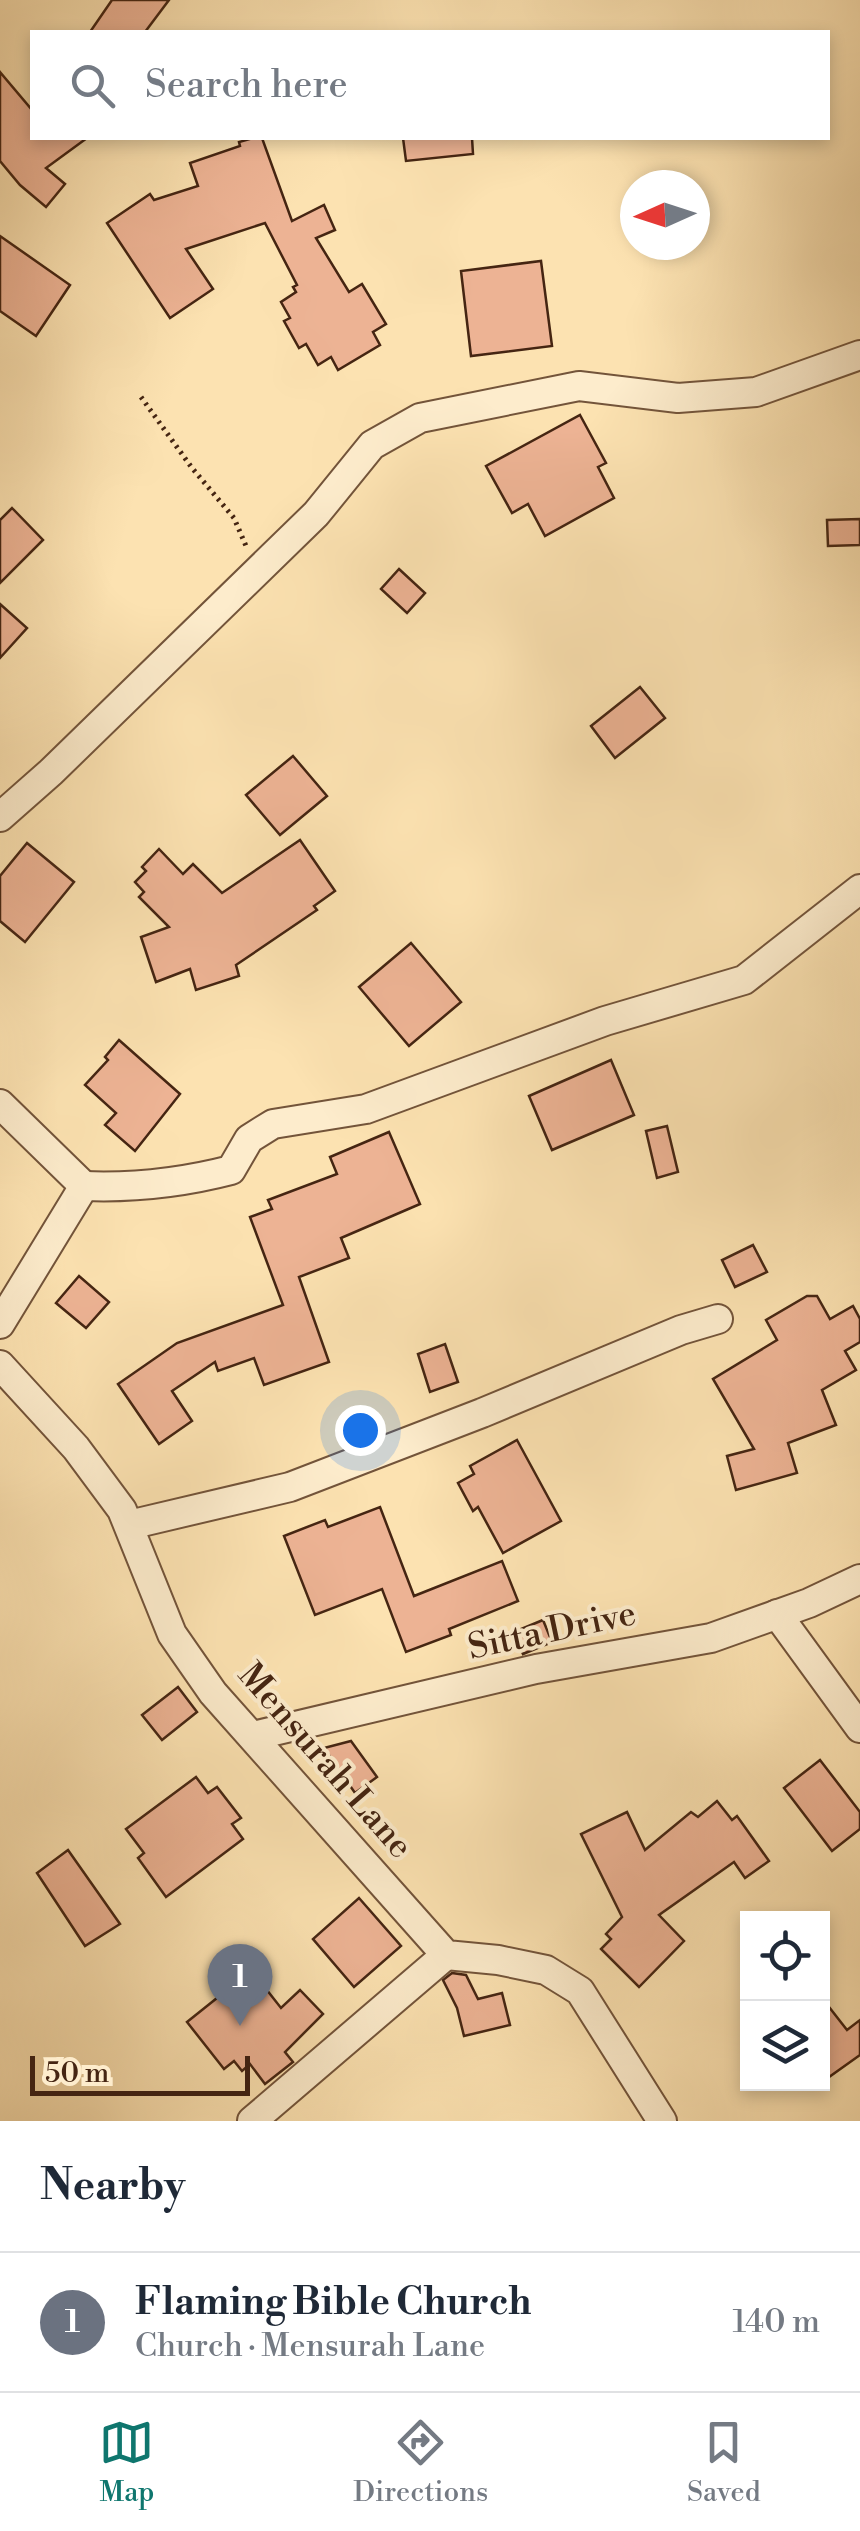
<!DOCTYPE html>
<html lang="en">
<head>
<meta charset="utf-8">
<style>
  :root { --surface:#fff; --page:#f6f6f7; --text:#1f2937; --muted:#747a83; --line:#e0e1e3; --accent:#0f766e }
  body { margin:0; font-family:"Libre Bodoni",serif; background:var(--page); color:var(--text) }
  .controls { position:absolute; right:30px; bottom:30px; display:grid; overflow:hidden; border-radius:0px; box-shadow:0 5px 15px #0003 }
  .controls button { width:90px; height:90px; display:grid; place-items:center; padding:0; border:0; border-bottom:2px solid var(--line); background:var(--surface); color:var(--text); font:50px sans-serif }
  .compass { position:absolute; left:620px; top:170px; width:90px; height:90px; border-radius:50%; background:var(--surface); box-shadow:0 5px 15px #0003; rotate:267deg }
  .scale { position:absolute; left:30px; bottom:25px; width:220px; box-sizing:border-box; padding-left:10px; border:5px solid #452512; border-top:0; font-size:28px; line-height:35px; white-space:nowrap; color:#452512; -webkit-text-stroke:8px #fdeccc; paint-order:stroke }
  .you { position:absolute; left:360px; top:1430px; width:35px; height:35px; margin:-25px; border:8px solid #fff; border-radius:50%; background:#1a73e8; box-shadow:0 0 0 15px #1a73e833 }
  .badge { display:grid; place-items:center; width:65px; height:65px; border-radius:50%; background:var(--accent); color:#fff; font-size:32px; font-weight:700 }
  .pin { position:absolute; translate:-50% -82px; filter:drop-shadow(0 2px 5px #0008) }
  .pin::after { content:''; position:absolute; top:52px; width:35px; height:30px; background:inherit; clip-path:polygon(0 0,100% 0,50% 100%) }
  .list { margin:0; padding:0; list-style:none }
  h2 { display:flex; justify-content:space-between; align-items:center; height:130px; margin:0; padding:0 40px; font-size:42px }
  h2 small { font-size:32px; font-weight:400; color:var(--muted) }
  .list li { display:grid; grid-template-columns:65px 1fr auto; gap:30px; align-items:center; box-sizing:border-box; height:140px; padding:0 40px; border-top:2px solid var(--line) }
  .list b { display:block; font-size:38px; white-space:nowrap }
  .list p { margin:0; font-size:32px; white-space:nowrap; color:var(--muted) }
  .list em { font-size:32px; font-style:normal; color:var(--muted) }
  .icon { flex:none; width:55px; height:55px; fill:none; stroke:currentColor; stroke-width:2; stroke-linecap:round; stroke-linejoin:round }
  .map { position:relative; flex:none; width:860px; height:2121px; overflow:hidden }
  .search { position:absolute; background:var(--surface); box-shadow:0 5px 15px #0003; left:30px; right:30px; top:30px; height:110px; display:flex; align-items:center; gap:25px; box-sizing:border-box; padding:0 35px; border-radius:0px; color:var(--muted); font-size:38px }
  .sheet { height:270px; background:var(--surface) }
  nav { display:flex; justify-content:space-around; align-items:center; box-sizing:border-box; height:140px; border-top:2px solid var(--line); background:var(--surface); font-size:28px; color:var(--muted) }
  nav a { display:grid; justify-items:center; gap:5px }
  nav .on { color:var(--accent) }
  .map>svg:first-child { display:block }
</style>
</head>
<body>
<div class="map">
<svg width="860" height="2121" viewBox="0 0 860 2121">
  <rect width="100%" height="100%" fill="#fce2b1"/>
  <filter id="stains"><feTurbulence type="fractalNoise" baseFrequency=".002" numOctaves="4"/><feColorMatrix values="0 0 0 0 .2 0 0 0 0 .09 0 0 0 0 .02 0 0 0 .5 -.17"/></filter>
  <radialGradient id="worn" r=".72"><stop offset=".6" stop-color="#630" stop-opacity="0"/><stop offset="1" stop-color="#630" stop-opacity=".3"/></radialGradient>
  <g fill="#edb394" stroke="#452512" stroke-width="2.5">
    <path d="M112,0h57l-24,32h-55z"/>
    <path d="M0,72l32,38v28h55l-41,30 19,16 -19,23 -26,-22 -20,-24z"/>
    <path d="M253,138h9l30,83 32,-16 11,25 -19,8 33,54 13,-8 24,40 -13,8 7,13 -42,25 -7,-13 -13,8 -12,-21 -7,4 -15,-27 6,-3 -9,-16 15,-10 -3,-5 4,-2 -32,-62 -79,26 27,40 -43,29 -63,-95 43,-29 4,6 44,-14 -8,-23 50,-17 -1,-4z"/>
    <path d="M403,138h69l1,16 -67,7z"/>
    <path d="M0,236l70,49 -34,51 -36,-25z"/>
    <path d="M541,261l11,85 -81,10 -10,-85z"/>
    <path d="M580,415l26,48 -8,4 16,31 -69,38 -17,-32 -16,9 -26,-47z"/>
    <path d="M12,508l31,32 -43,43v-63z"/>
    <path d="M860,519v26l-32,1 -1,-26z"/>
    <path d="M399,569l26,24 -18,20 -26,-24z"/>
    <path d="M0,604l27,24 -27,30z"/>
    <path d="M640,687l25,31 -50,40 -24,-32z"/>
    <path d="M293,756l34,40 -47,39 -34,-40z"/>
    <path d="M300,840l35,51 -21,15 3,4 -81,55 3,11 -43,14 -6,-21 -34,13 -15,-45 28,-10 -30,-30 5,-5 -9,-10 11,-11 -4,-4 17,-18 24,25 10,-10 29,29z"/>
    <path d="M27,843l47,39 -49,60 -25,-21v-45z"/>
    <path d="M411,943l50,59 -52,44 -50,-59z"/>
    <path d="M119,1040l61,54 -45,57 -30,-26 11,-12 -31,-28 23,-25 -3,-3z"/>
    <path d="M611,1060l23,55 -82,35 -23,-54z"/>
    <path d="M667,1126l11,46 -21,6 -11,-47z"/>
    <path d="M389,1132l31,72 -79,34 8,20 -50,19 30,85 -65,23 -10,-27 -36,13 -3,-9 -43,29 20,30 -33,23 -41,-60 59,-41 106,-38 -33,-88 22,-8 -4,-9 69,-26 -7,-17z"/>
    <path d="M753,1245l14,27 -32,15 -13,-27z"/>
    <path d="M79,1276l30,26 -23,26 -30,-25z"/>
    <path d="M807,1296h10l13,23 23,-13 7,13v23l-15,9 11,19 -34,20 14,35 -48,18 9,30 -61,17 -9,-34 27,-7 -41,-70 64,-39 -11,-20z"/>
    <path d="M445,1344l13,38 -28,10 -12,-38z"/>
    <path d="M517,1440l44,81 -58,32 -25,-46 -5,4 -15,-28 16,-9 -4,-8z"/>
    <path d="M380,1507l34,89 88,-35 16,40 -69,28 2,6 -45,17 -24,-63 -67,26 -31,-79 41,-16 3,7z"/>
    <path d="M543,1620l9,22 -29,12 -9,-22z"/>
    <path d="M178,1687l19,25 -35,28 -20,-25z"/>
    <path d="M351,1741l26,36 -22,16 -31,-45z"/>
    <path d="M820,1760l40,52v17l-28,22 -48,-63z"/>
    <path d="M196,1777l12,16 9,-6 24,31 -9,6 11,15 -77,58 -28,-39 6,-5 -18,-24z"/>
    <path d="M717,1801l15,19 5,-4 32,45 -24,17 -11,-16 -75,53 25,26 -45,46 -38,-38 10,-10 -5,-5 16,-17 -41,-83 46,-22 18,38 46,-38 7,5z"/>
    <path d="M68,1850l52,74 -35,22 -48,-73z"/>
    <path d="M359,1898l42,48 -47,41 -41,-48z"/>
    <path d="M248,1966l33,42 19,-18 23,24 -38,38 8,10 -28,22 -15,-20 -8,7 -8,-10 -10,8 -37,-47 40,-32 -3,-4z"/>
    <path d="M452,1973l14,2 12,24 24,-6 8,32 -46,11 -7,-28 -14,-28z"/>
    <path d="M822,1998l25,32 13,-10v35l-38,27z"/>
  </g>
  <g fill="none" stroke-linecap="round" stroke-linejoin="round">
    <g stroke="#73543a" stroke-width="32">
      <g id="minor">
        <path d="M0,817l51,-45 265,-258 56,-69 48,-27 159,-32 99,12 78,-6 104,-37"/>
        <path d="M0,1104l84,82"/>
        <path d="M84,1186c51,2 97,-3 147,-16l18,-31 24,-15 93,-15 239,-88 139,-41 116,-91"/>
        <path d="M0,1324l84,-138"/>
        <path d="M0,1365l76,83 46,62 50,124 41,59 233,262 52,5 48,10 34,21 82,130"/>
        <path d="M129,1525l161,-38 192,-74 199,-83 37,-11"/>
        <path d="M777,1614l83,114"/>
        <path d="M253,1736l283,-67 175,-31 98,-35 51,-24"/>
        <path d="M252,2121l194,-166"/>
      </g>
    </g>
    <path stroke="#452512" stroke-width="5" stroke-dasharray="2.5 5" stroke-linecap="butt" d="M141,397l51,71 42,50 12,28"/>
    <use href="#minor" stroke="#fdeccc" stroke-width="28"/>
  </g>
  <g text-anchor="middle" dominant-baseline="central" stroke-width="8" stroke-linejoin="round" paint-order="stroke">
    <g font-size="35" fill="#452512" stroke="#fdeccc">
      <text transform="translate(552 1631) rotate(-12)">Sitta Drive</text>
      <text transform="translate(325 1761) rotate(49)">Mensurah Lane</text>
    </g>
  </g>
  <rect width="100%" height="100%" filter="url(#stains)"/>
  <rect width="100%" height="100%" fill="url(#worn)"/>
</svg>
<div class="controls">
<button><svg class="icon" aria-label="locate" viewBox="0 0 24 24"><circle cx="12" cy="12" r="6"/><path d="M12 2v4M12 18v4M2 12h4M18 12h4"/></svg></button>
<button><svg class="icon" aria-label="layers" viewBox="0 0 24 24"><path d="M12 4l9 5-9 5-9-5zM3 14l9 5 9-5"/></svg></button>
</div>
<svg class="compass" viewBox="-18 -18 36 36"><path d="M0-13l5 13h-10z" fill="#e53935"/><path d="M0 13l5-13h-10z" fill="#747a83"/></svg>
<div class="scale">50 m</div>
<div class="you"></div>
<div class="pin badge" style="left:240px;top:2026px;background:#6b7280">1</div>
<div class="search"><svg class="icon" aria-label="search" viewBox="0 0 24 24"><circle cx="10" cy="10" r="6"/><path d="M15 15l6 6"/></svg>Search here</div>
</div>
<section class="sheet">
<h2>Nearby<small></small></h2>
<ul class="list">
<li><span class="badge" style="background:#6b7280">1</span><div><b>Flaming Bible Church</b><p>Church · Mensurah Lane</p></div><em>140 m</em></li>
</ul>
</section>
<nav>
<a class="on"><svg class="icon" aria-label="map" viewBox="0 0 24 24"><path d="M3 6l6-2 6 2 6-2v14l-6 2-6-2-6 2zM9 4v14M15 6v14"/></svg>Map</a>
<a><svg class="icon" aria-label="directions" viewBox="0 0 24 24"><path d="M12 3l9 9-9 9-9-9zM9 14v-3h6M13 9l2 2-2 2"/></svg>Directions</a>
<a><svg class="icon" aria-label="saved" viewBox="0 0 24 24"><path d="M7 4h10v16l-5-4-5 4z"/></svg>Saved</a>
</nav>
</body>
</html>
